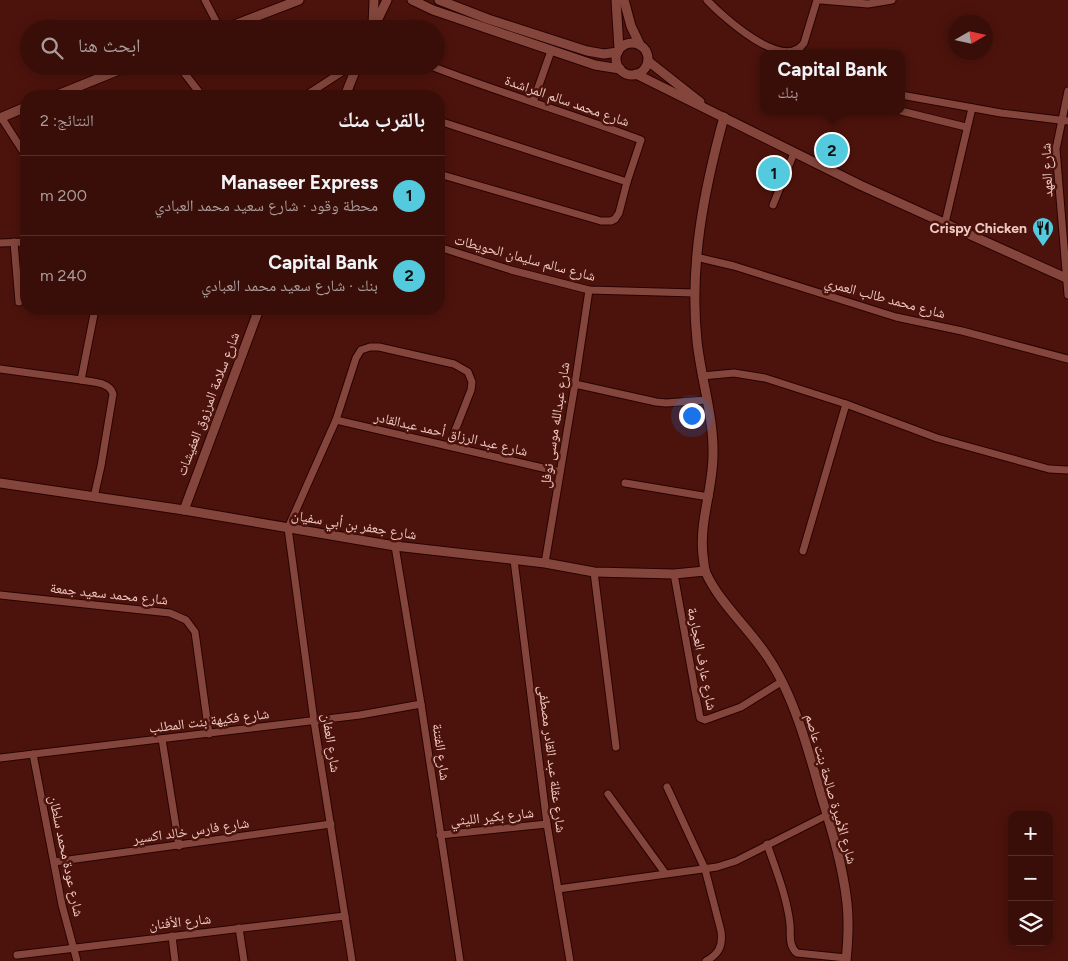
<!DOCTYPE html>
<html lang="ar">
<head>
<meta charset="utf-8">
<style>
  :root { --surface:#390e09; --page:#401712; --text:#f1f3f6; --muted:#ab9c9c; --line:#532e2a; --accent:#54cade }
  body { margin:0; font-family:Figtree,"Noto Naskh Arabic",sans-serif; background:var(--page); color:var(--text); direction:rtl }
  .controls { position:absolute; right:15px; bottom:15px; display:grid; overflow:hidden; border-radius:10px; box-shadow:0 2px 12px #0003 }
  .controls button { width:45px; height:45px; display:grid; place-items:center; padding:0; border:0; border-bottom:1px solid var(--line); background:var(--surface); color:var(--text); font:25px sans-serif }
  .compass { position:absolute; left:948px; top:15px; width:45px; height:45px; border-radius:50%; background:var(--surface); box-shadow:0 2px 12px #0003; rotate:81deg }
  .you { position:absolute; left:691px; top:415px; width:18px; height:18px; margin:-12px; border:4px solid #fff; border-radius:50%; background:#1a73e8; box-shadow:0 0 0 8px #1a73e833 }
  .badge { display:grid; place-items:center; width:32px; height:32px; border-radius:50%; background:var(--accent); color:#111; font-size:16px; font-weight:700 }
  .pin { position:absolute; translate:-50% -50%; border:2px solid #fff; box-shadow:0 1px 5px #0006 }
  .popup { position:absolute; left:760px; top:50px; width:145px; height:65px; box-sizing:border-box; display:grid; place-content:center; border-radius:10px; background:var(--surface); filter:drop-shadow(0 1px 4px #0005); font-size:16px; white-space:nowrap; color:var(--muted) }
  .popup b { font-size:19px; color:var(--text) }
  .popup::after { content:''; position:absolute; left:50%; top:100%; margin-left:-10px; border:10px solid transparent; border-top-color:var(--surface) }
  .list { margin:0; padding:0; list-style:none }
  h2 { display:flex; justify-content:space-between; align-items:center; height:65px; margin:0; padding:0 20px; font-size:21px }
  h2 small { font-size:16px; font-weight:400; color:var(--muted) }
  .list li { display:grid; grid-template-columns:32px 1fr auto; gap:15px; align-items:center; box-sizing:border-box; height:80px; padding:0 20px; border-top:1px solid var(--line) }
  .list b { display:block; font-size:19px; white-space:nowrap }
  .list p { margin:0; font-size:16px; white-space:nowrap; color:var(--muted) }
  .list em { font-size:16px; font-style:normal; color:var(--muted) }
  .icon { flex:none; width:28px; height:28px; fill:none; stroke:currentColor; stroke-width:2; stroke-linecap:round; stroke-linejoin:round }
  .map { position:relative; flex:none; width:1068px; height:961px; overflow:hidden; direction:ltr }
  .search { position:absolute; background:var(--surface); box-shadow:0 2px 12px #0003; left:20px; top:20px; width:425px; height:55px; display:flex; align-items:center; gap:12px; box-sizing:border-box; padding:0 18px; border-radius:28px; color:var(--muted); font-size:19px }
  .panel { position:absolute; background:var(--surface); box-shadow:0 2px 12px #0003; left:20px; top:90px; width:425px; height:225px; border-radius:20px; direction:rtl }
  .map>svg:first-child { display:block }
</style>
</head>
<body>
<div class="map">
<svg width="1068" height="961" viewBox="0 0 1068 961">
  <rect width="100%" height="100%" fill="#4c130c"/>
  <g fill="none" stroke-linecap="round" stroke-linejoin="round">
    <g stroke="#2a0200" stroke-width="9">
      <g id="minor">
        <path d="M205,0l15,29"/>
        <path d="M707,0c15,16 77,73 97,43l13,-43"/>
        <path d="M821,0l47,4 24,-4"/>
        <path d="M179,66l23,30"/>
        <path d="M431,66c69,27 141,48 210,74l-14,42 -8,31 -4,6 -4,2h-10l-162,-47"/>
        <path d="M1068,91l-12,58 12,146"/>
        <path d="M347,92l13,4"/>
        <path d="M901,95l100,18 67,8"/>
        <path d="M305,96l46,-30"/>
        <path d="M533,102l18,-51"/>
        <path d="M901,111l65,16"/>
        <path d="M1,117l25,39"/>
        <path d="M439,121l188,61"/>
        <path d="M773,205l21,-52"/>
        <path d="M945,223l27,-115"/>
        <path d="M14,242l5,60"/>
        <path d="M0,243l26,-1"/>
        <path d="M439,247l72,23 78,20 106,3"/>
        <path d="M696,257l38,9 162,51 66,14 106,28"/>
        <path d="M249,309l8,6"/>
        <path d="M0,369l81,11 14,-71"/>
        <path d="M702,376l32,-3 31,5 81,26 91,34 112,31 19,1"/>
        <path d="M81,380c11,2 29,2 32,14l-12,72 -7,31"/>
        <path d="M575,384l81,18 10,1 40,-3"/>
        <path d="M336,420l224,52"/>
        <path d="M625,483l84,14"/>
        <path d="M395,546l26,158 39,257"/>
        <path d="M803,551l43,-147"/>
        <path d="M514,560l33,264 23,137"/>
        <path d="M545,563l30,-179 14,-94"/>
        <path d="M594,572l22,175"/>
        <path d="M674,574l26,144 5,2 36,-13 40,-25"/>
        <path d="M0,595l170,18 16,7 9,12 14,102"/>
        <path d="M162,739l17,107"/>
        <path d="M33,754l29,151 15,56"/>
        <path d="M0,758l360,-43 61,-11"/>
        <path d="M667,787l38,82 16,62c2,15 -2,23 -15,30"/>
        <path d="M608,794l57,79"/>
        <path d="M440,835l107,-11"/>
        <path d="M767,844c9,26 20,53 23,80 1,10 -2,22 7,29l49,5"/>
        <path d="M54,862l277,-38"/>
        <path d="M558,889l159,-22 19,-6 91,-46"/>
        <path d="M239,928l5,33"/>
        <path d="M172,936l3,25"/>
        <path d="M17,955l328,-39"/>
        <path d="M352,961l-38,-240 -26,-193 48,-108 20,-62 5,-8 9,-3h9l75,17 14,8 4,10 -1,8 -22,56"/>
      </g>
    </g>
    <g stroke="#2a0200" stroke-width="11">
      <g id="tertiary">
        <path d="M412,0l21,10 162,55 25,4"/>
        <path d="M439,0l49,19 99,32 17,3 14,-2"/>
        <path d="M616,0l3,49"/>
        <path d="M624,0l7,26 9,19"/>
        <path d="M373,25l1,-25"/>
        <path d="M224,29l75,-29"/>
        <path d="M373,29l14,-29"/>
        <circle cx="632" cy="59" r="16"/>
        <path d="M648,61l52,41"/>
        <path d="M636,74l224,111 208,94"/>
        <path d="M55,96l74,-30"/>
        <path d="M345,96l12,-30"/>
        <path d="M724,117c-20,73 -35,148 -27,224 4,38 17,76 16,114 0,34 -14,66 -10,101 1,6 1,12 3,17 14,31 45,57 63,86 25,37 40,93 52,136 11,35 22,72 26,108 2,19 1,39 -1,58"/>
        <path d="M0,118l26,-11"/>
        <path d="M0,483l184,27 211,36 150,17 49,9 80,2 31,-3"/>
        <path d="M184,510l75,-201"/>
      </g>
    </g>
    <use href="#minor" stroke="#84463c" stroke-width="7"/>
    <use href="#tertiary" stroke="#84463c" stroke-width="9"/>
  </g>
  <defs>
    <g id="restaurant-pin" transform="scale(1.125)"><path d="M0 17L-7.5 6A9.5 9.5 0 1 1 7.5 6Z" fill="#54cade" stroke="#4c130c"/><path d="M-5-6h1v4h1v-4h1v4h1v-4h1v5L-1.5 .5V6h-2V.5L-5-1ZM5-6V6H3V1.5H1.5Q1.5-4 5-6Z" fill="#111"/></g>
  </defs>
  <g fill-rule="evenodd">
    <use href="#restaurant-pin" x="1043" y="228"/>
  </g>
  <g text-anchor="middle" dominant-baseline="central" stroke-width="5" stroke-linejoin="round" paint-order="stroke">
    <g font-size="14" fill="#eec9c2" stroke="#4c130c">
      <text transform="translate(567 101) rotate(19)">شارع محمد سالم المراشدة</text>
      <text transform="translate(1047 170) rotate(-92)">شارع العهد</text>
      <text transform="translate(525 258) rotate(15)">شارع سالم سليمان الحويطات</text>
      <text transform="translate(885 298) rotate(15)">شارع محمد طالب العمري</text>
      <text transform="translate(208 404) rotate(-69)">شارع سلامة المرزوق العفيشات</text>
      <text transform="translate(555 425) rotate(-81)">شارع عبدالله موسى نوفل</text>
      <text transform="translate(451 434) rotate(13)">شارع عبد الرزاق أحمد عبدالقادر</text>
      <text transform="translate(354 525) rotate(9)">شارع جعفر بن أبي سفيان</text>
      <text transform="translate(109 594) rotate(6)">شارع محمد سعيد جمعة</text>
      <text transform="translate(702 659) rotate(79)">شارع عارف العجارمة</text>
      <text transform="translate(209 721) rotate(-7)">شارع فكيهة بنت المطلب</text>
      <text transform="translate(331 743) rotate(81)">شارع العفان</text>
      <text transform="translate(441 752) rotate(82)">شارع الفتنة</text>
      <text transform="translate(552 759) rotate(83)">شارع عقلة عبد القادر مصطفى</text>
      <text transform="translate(831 789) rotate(74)">شارع الأميرة صالحة بنت عاصم</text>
      <text transform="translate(492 817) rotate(-6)">شارع بكير الليثي</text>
      <text transform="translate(191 831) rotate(-8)">شارع فارس خالد اكسير</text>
      <text transform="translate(66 856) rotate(78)">شارع عودة محمد سلطان</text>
      <text transform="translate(180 922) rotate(-6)">شارع الأفنان</text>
    </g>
    <g font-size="14" font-weight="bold" fill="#eec9c2" stroke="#4c130c" text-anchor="end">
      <text x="1027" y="228">Crispy Chicken</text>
    </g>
  </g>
</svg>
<div class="controls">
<button>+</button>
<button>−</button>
<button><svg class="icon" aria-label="layers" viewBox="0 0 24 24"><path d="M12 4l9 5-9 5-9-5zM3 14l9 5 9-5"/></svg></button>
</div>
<svg class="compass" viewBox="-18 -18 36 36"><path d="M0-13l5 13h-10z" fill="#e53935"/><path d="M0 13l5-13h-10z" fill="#ab9c9c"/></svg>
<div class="you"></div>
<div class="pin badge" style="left:774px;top:173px">1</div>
<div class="pin badge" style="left:832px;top:150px">2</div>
<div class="popup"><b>Capital Bank</b>بنك</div>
<div class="search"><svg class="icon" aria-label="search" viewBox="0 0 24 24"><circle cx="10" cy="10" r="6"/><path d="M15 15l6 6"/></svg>ابحث هنا</div>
<section class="panel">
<h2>بالقرب منك<small>النتائج: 2</small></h2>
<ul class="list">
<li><span class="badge">1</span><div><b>Manaseer Express</b><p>محطة وقود · شارع سعيد محمد العبادي</p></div><em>200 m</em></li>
<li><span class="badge">2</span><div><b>Capital Bank</b><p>بنك · شارع سعيد محمد العبادي</p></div><em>240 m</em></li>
</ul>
</section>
</div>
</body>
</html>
